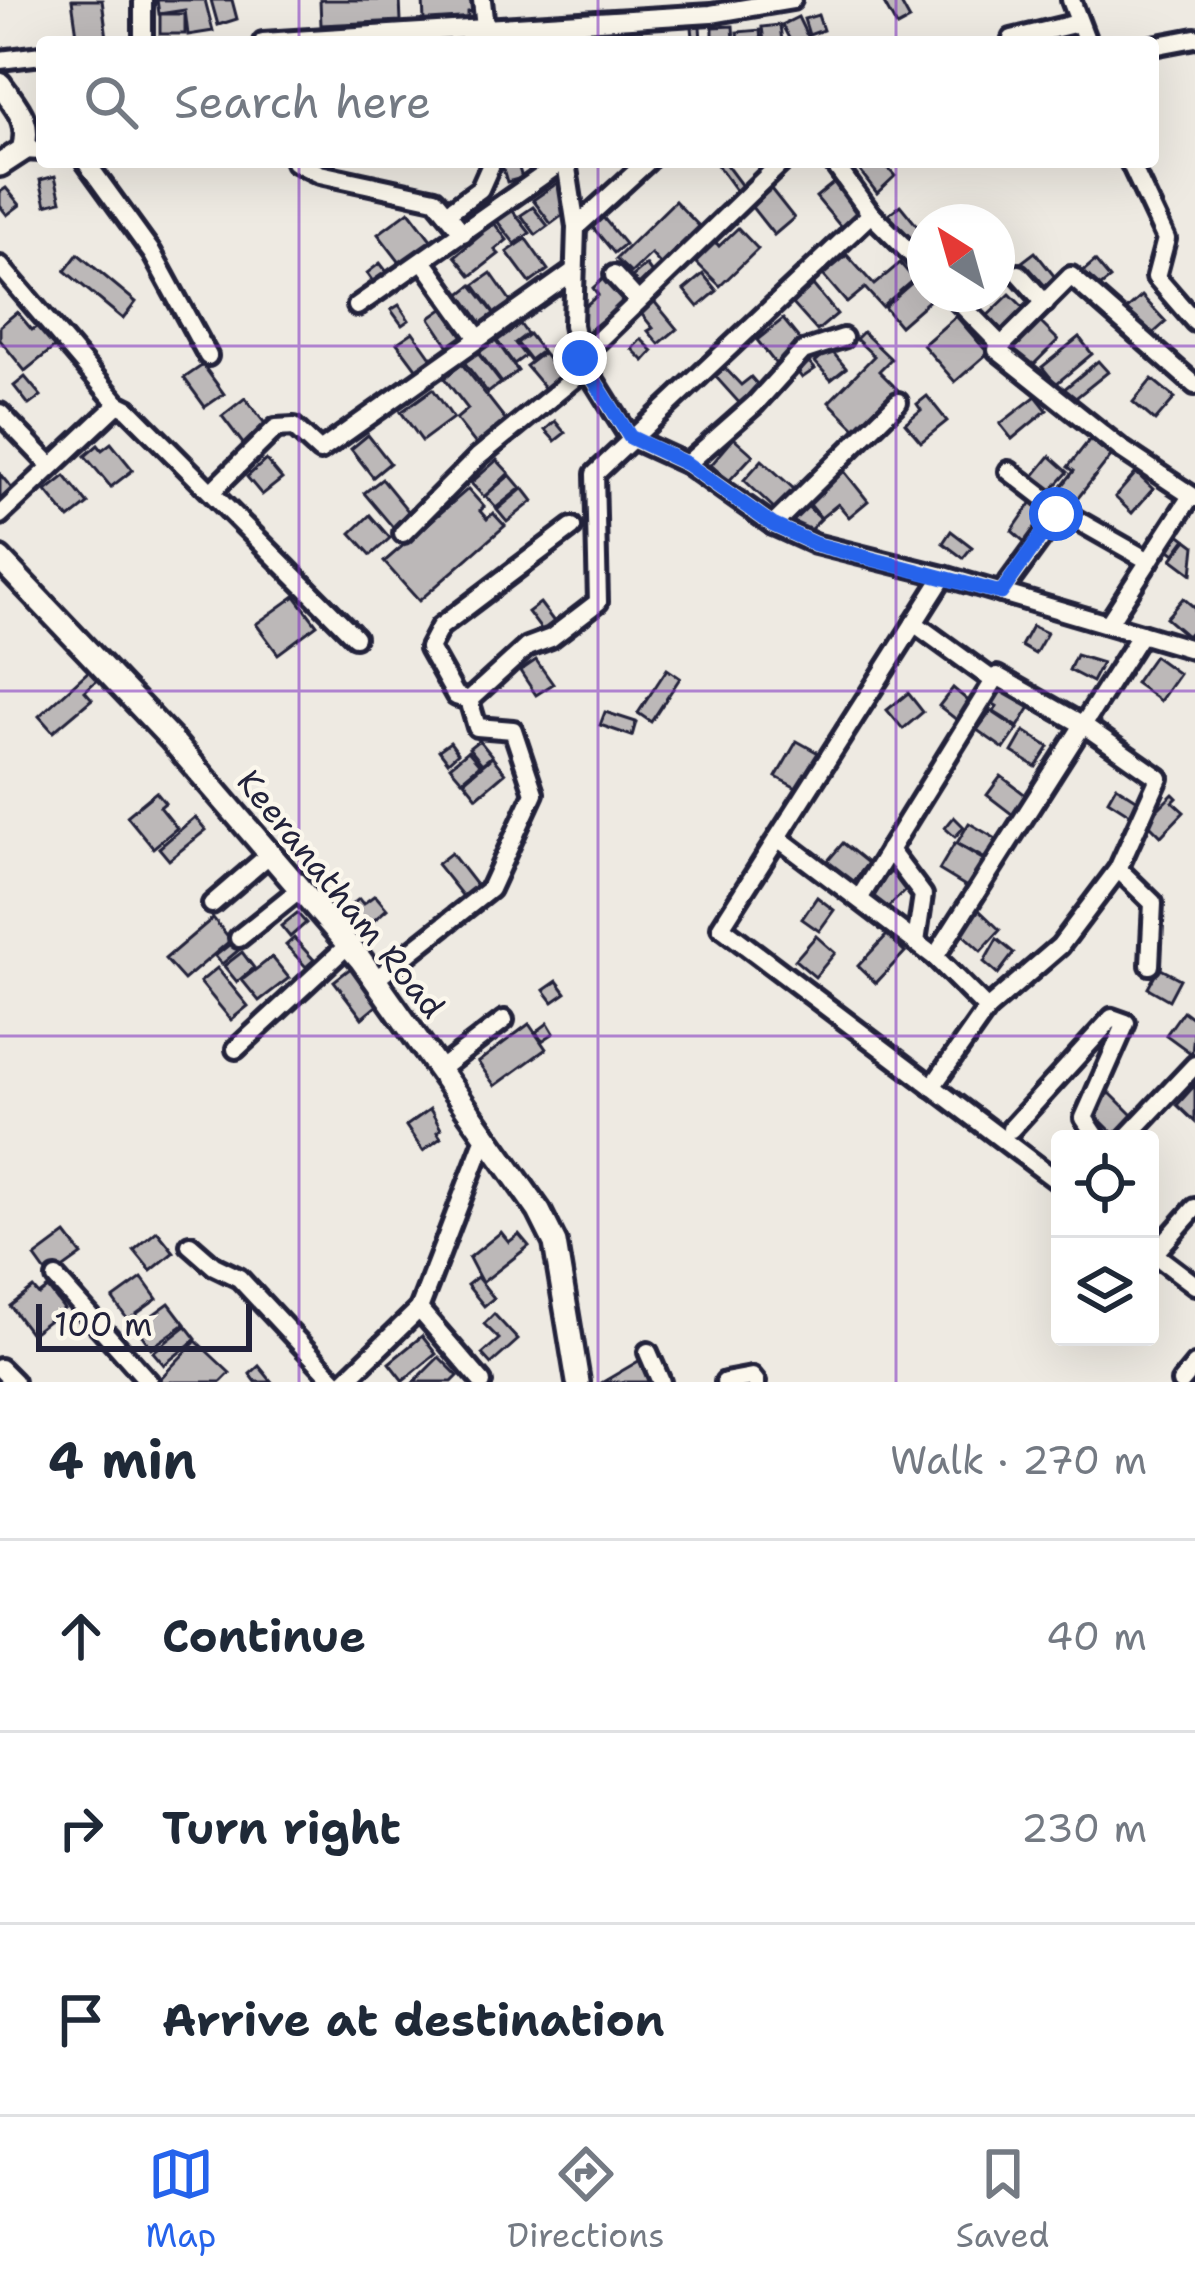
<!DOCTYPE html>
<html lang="en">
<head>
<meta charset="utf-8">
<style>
  :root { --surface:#fff; --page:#f6f6f7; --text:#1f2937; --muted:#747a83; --line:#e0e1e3; --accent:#2563eb }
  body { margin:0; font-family:"Shantell Sans",sans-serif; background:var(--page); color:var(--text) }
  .controls { position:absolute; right:36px; bottom:36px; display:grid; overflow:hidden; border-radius:12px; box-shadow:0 12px 48px #0002 }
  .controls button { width:108px; height:108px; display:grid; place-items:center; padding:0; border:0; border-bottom:3px solid var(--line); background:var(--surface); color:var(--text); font:60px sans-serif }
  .compass { position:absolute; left:907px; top:204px; width:108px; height:108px; border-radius:50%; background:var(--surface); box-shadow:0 12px 48px #0002; rotate:323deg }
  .scale { position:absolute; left:36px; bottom:30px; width:216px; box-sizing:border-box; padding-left:12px; border:6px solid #22223b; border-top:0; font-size:33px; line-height:42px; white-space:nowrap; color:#22223b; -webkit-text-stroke:9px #fbf7ec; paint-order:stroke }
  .stop { position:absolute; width:36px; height:36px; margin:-27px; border:9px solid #2563eb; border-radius:50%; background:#fff }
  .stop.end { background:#2563eb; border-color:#fff; box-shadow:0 3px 12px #0008 }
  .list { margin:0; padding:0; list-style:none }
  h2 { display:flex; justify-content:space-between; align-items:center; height:156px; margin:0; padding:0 48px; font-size:51px }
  h2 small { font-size:39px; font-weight:400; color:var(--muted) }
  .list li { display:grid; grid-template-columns:78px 1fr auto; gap:36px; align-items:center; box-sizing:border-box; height:192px; padding:0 48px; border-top:3px solid var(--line) }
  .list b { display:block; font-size:45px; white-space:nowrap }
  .list em { font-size:39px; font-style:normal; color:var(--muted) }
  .icon { flex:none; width:66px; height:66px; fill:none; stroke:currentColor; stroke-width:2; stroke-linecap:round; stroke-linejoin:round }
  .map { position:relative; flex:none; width:1195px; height:1382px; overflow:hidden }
  .search { position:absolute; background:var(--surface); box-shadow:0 12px 48px #0002; left:36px; right:36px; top:36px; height:132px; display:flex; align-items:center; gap:30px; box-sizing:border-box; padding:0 42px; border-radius:12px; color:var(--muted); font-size:45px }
  .sheet { height:732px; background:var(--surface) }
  nav { display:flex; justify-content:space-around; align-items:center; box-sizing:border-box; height:168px; border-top:3px solid var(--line); background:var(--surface); font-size:33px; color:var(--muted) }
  nav a { display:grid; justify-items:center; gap:6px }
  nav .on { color:var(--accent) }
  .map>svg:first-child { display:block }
</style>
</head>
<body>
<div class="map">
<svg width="1195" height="1382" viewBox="0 0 1195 1382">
  <rect width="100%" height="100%" fill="#eeeae2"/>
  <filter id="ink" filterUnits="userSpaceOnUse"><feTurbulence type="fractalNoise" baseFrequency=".00833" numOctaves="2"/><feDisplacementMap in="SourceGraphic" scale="24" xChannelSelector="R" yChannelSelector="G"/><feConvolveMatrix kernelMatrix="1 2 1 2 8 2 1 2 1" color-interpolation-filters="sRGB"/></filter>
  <g filter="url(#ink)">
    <g fill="#bcb8b8" stroke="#22223b" stroke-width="3">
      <path d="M72,0h30l5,38 -29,4z"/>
      <path d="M157,0h48l8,31 -25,4 -3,-25 -26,4z"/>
      <path d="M211,0h21l5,19 -19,6z"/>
      <path d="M320,0h80l1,21 -80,4z"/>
      <path d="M423,0h50v11l-5,1v7l-44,2z"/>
      <path d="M882,0h17l11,20 -13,7z"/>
      <rect x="160" y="14" width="25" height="20"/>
      <path d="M818,15l5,15 -14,5 -5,-16z"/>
      <path d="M798,17l12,25h-19l-9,-17z"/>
      <path d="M780,25l2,17h-18l-2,-15z"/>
      <path d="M700,26l1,16h-20v-4l12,-1 -1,-10z"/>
      <path d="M733,26l1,16h-21v-15z"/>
      <path d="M760,30l1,12h-23l-1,-10z"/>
      <path d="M603,37v5h-52v-2z"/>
      <path d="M501,162h16l5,16 -15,4z"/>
      <path d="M724,162l21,28 -6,5 -22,-30z"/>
      <path d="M853,162h29l13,14 -18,17z"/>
      <path d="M55,176l6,25 -15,4 -6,-25z"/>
      <path d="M837,180l25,30 -21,17 -25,-30z"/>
      <path d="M560,181l4,33 -13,10 -18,-24z"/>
      <path d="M6,188l14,17 -13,10 -7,-9v-14z"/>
      <path d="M771,189l23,29 -20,17 -23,-29z"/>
      <path d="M675,201l26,27 -39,38 -11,-12 -20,19 -15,-14z"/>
      <path d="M900,205l23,28 -16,14 -23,-29z"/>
      <path d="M533,207l15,19 -12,9 -15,-20z"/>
      <path d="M512,210l18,23 -15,11 -18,-23z"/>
      <path d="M409,211l23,30 -31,23 -23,-30z"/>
      <path d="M601,215l24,29 -11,9 -24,-29z"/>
      <path d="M491,219l16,21 -12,10 4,4 -28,22 -16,-20 27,-22 -4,-5z"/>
      <path d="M738,228l20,21 -38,37 -27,-27 20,-20 6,7z"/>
      <path d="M526,239l22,31 -18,13 -23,-31z"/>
      <path d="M1035,252l24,30 -17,13 -24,-30z"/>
      <path d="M78,254l58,48 -13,17 -58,-48z"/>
      <path d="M847,255l27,30 26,-22 14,16 -32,28 -17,-19 -18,15 -24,-28z"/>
      <path d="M1095,261l15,18 -14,11 -15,-17z"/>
      <path d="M380,263l10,13 -14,10 -9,-13z"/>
      <path d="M646,265l8,11 -14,11 -8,-10z"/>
      <path d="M491,273l21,30 -16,12 -22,-30z"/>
      <path d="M703,274l14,17 -19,16 -14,-17z"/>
      <path d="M604,278l21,24 -40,32 -1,-27 14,-12 -5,-7z"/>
      <path d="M916,279l16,19 -32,28 -16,-19z"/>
      <path d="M472,285l25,32 -14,11 -25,-32z"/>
      <path d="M813,285l24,29 -20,17 -25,-28z"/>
      <path d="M1010,294l18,18 -28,29 -19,-19z"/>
      <path d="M1142,296l24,26 -18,16 -24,-26z"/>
      <path d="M653,300l24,29 -18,15 -11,-13 5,-3 -14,-17z"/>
      <path d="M399,305l10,15 -7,5 -11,-15z"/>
      <path d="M447,306l22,33 -17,12 -22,-33z"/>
      <path d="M17,312l15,18 7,-5 17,21 -31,25 -25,-31v-14z"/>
      <path d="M956,316l32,37 -33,29 -32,-37z"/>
      <path d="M783,319l22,27 -27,21 -21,-27z"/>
      <path d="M1040,322l18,18 -31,31 -18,-19z"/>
      <path d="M520,324l7,10 -12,9 10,13 -11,8 -17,-23z"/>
      <path d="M413,332l22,31 -15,11 -23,-31z"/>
      <path d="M863,332l28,27 -12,12 20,20 -40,41 -30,-30 45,-46 -18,-17z"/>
      <path d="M529,334l13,17 -12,9 -13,-17z"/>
      <path d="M1079,337l13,17 -36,30 -14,-17z"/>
      <path d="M495,339l23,32 -16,12 -24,-32z"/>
      <path d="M641,339l12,12 -9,10 -12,-12z"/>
      <path d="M830,349l16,19 -15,12 -16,-18z"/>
      <path d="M477,352l24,31 -13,10 -24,-31z"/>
      <path d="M543,353l20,25 -16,13 -21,-25z"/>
      <path d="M1098,361l10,11 -36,29 -9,-11z"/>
      <path d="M809,362l6,7 -13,9 -5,-7z"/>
      <path d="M462,364l47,60 -31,23 -22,-28 12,-10 -24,-31z"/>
      <path d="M203,365l21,29 -19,13 -21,-29z"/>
      <path d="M725,368l16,17 10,-8 7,8 -16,21 -27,-30z"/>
      <path d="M25,377l16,19 -12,9 -15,-19z"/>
      <path d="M1152,379l23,19 -20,23 -22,-19z"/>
      <path d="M433,389l20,29 -31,23 -21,-29z"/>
      <path d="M927,396l20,25 -26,21 -16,-19 16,-13 -4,-6z"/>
      <path d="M1036,396l11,14 -35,29 -12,-15z"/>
      <path d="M245,398l22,28 -23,19 -22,-29z"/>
      <path d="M555,421l10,12 -10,8 -10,-11z"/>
      <path d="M368,435l22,28 -17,14 -22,-28z"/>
      <path d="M734,438l19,17 -24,26 -18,-16z"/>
      <path d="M1090,439l21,17 -37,47 -15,-13 15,-19 -6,-4z"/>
      <path d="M111,443l22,27 -22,17 -26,-31 13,-11 4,5z"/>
      <path d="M1050,456l18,16 -19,21 -17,-15z"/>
      <path d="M266,460l16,19 -20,16 -15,-18z"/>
      <path d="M497,460l12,13 -25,24 -13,-14z"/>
      <path d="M762,460l32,29 -19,20 -31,-29z"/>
      <path d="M844,471l24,30 -19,16 -11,-13 -17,14 -14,-17z"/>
      <path d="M1136,473l17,16 -21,24 -17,-16z"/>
      <path d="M0,474l18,22 -18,14z"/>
      <path d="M510,475l11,13 -25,20 -11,-12z"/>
      <path d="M65,476l23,28 -19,15 -23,-28z"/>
      <path d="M382,479l31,38 -17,14 -32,-38z"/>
      <path d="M523,488l10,13 -26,21 -10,-12z"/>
      <path d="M468,489l16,18 -4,4 7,8 6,-6 12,13 -86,75 -35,-39z"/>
      <path d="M1032,502l19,19 -23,24 -16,-14z"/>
      <path d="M806,505l15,14 -16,16 -14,-15z"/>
      <path d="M370,515l20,23 -19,17 -20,-22z"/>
      <path d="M1174,530l12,9 -11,15 -12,-9z"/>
      <path d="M951,531l21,16 -9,11 -20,-15z"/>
      <path d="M1187,540l8,6 -3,28 -20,-15z"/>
      <path d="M295,596l22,29 -39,29 -22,-30z"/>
      <path d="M1183,598l12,10v19l-8,9 -21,-18z"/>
      <path d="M540,603l15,20 -12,9 -15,-20z"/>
      <path d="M1032,626l15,7 -12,21 -14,-8z"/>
      <path d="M1076,655l26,8 -10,19 -23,-12z"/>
      <path d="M1154,656l25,18 -19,27 -25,-18z"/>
      <path d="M536,660l17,24 -17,11 -16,-24z"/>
      <path d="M667,669l13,9 -29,44 -13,-9z"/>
      <path d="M90,670l8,9 -13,12 7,8 -39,33 -14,-16z"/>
      <path d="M953,688l19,16 -14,17 -19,-15z"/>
      <path d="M999,688l31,19 -12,20 -24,-15 3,-6 -7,-4z"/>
      <path d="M908,693l15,19 -20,17 -16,-19z"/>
      <path d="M991,711l27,18 -14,20 -27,-19z"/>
      <path d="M605,712l31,10 -4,14 -32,-11z"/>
      <path d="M1024,731l25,16 -13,20 -24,-15z"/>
      <path d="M479,740l13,16 -10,8 -13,-16z"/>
      <path d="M797,741l25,14 -20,36 -26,-14z"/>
      <path d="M450,742l8,11 -10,9 -9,-12z"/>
      <path d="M468,751l12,14 -18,15 -12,-14z"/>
      <path d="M492,757l13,16 -28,24 -13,-16z"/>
      <path d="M1001,776l26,20 -14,19 -26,-20z"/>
      <path d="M1116,786l22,14 -8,14 -22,-14z"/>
      <path d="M156,792l9,11 -5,4 17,21 -24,20 -26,-32z"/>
      <path d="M1173,794l4,4 -4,4 11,10 -23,24 -15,-15z"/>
      <path d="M195,817l11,13 -37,30 -10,-12z"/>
      <path d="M954,817l10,10 -9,10 -10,-9z"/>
      <path d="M969,823l31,18 -11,20 -32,-18z"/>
      <path d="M843,843l25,20 -17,22 -26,-21z"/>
      <path d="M955,843l34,20 -17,27 -33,-20z"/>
      <path d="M451,853l28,36 -14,10 -28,-35z"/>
      <path d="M895,868l16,17 -27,26 -16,-16z"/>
      <path d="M375,895l12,14 -24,21 -17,-21 13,-10 4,5z"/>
      <path d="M817,897l17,13 -15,21 -17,-12z"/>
      <path d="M978,909l22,21 -19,21 -23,-21z"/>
      <path d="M297,913l9,10 -16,14 -9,-11z"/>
      <path d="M213,918l18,22 -47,40 -19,-21z"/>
      <path d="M887,935l18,17 -29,31 -18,-17z"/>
      <path d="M816,936l19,17 -20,24 -20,-17z"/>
      <path d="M294,938l20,22 -8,7 -20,-22z"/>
      <path d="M997,939l17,14 -16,21 -14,-12z"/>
      <path d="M234,941l6,8 -18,15 -7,-8z"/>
      <path d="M242,952l12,16 -17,14 -13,-16z"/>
      <path d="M272,957l17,21 -30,23 -17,-21z"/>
      <path d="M352,967l28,36 -18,15 -28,-37z"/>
      <path d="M217,968l31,38 -17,14 -31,-38z"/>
      <path d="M1159,968l21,11 -11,21 -21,-12z"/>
      <path d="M557,981l9,12 -13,9 -9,-12z"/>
      <path d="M1183,1011l12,9 -3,34 -26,-19z"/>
      <path d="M548,1023l6,10 -12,8 -6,-9z"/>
      <path d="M529,1024l17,25 -51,37 -17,-24z"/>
      <path d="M1195,1085v37l-18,-17z"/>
      <path d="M1110,1093l25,25 -18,19 -26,-26z"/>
      <path d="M430,1109l11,20 -4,3 4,6 -18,13 -17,-25z"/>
      <path d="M157,1231l17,21 -23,19 -17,-21z"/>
      <path d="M501,1232l8,10 10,-8 10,12 -47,37 -13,-25z"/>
      <path d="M66,1234l16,21 -32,23 -15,-21z"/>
      <path d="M477,1277l17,21 -10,8 -17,-21z"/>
      <path d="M142,1278l15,21 -29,21 -15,-21z"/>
      <path d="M33,1288l6,7 9,-7 16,21 -33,25 -21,-28z"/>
      <path d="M169,1303l16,21 -34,24 -15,-21z"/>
      <path d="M494,1314l24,26 -27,24 -9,-10 17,-15 -15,-15z"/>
      <path d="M186,1326l10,13 -32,26 -11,-13z"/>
      <path d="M422,1336l14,18 -33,27 -14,-18z"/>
      <path d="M196,1341l34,32 -9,9h-64z"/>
      <path d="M439,1357l19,19 -6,6h-38z"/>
      <path d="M642,1359l13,23h-52z"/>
      <path d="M259,1366l13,16h-16l-6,-8z"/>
    </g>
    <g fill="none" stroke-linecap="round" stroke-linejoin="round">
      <g stroke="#22223b" stroke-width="26">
        <g id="street">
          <path d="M143,0v42"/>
          <path d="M482,0l3,28 226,-14 81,-14"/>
          <path d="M1071,0l16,42"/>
          <path d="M1012,39l66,-16"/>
          <path d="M263,42l222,-14 1,14"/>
          <path d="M1153,46l42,-8"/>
          <path d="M0,60l42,-5"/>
          <path d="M23,150l19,1"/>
          <path d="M86,162l66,91 56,103"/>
          <path d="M295,162l25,12 115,25 28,34"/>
          <path d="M566,162l10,65 -3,98 7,33 50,80 57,26 86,61 42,19 129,32 251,74"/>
          <path d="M833,162l38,52 54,54"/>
          <path d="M1130,162l36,77 -10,38 39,45"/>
          <path d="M447,213l33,-24 12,-27"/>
          <path d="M576,227l71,-65"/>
          <path d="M423,261l55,77"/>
          <path d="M0,266l118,138 10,5 227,228"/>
          <path d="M1019,274l26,29"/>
          <path d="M614,275l23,25"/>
          <path d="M951,294l51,52"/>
          <path d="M357,306l205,-144"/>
          <path d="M580,358l202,-196"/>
          <path d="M1195,385l-124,-109 -74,74 123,98 75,50"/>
          <path d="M0,413l51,53"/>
          <path d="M687,464l68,-60 48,-53 40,-13"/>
          <path d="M1009,471l52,40"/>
          <path d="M212,491l64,-63 18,-1 26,24 254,-180"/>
          <path d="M0,515l118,-111"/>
          <path d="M773,525l125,-123"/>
          <path d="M403,533l75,-76 109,-89"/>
          <path d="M944,576l-223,351 339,256"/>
          <path d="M1001,593l60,-82 88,50"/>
          <path d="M914,623l80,58"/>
          <path d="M1108,624l83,-128"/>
          <path d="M469,700l58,-53 24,-9 47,-36 -3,-128 276,-260"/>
          <path d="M778,838l157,119 52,52"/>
          <path d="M889,850l34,45 -7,47"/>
          <path d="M1118,869l35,34 -3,62"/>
          <path d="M859,899l138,-223 88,50 74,52 -41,91 -58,77 -73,63 -55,78"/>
          <path d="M212,904l58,-50"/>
          <path d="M239,938l61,-49"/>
          <path d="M935,957l206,-323"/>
          <path d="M375,980l115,-91 44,-96 -21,-63 -36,-3 -8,-27 -13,-4 -27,-48 11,-21 132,-100"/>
          <path d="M236,1049l112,-104"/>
          <path d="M439,1070l65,-50"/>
          <path d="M1011,1129l101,-111 14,5 -42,95 14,21"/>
          <path d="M1125,1139l70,-74"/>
          <path d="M190,1245l24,21 25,12 97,104"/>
          <path d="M1150,1251l45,34"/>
          <path d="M1154,1254l41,-46"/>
          <path d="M56,1278l93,104"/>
          <path d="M419,1309l67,-174"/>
          <path d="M648,1352l13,30"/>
          <path d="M0,1368l14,14"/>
          <path d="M344,1382l75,-73 63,73"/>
          <path d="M725,1382l27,-5 4,5"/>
          <path d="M1181,1382l14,-17"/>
        </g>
      </g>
      <g stroke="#22223b" stroke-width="30">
        <g id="secondary">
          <path d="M0,84c16,23 32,37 23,66l-23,15"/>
          <path d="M0,559l171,180 190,221 178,251 16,32 23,139"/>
        </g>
      </g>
      <use href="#street" stroke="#fbf7ec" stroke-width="16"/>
      <use href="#secondary" stroke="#fbf7ec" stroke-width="21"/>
    </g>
  </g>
  <g fill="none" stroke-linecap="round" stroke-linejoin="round" filter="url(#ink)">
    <path stroke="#2563eb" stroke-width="15" d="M580,358l50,79 57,27 86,61 42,19 186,49 55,-79"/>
  </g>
  <path fill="none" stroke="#7b2cbf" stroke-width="3" stroke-opacity="0.55" d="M299,0v42M598,0v42M896,0v42M299,162v1220M598,162v1220M896,162v1220M0,346h1195M0,691h1195M0,1036h1195"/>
  <g text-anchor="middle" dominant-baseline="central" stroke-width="9" stroke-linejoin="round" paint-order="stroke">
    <g font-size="33" fill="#22223b" stroke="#fbf7ec">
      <text transform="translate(341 894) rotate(51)">Keeranatham Road</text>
    </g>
  </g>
</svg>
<div class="controls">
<button><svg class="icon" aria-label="locate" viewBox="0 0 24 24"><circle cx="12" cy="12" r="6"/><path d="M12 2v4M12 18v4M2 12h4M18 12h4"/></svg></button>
<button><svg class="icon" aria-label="layers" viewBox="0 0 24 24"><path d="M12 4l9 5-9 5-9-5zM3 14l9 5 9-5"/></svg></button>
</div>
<svg class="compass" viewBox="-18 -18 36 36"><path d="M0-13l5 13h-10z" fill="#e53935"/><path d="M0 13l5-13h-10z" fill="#747a83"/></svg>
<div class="scale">100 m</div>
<div class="stop" style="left:1056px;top:514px"></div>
<div class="stop end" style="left:580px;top:358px"></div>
<div class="search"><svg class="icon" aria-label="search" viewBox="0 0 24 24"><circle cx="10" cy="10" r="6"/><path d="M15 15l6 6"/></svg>Search here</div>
</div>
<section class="sheet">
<h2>4 min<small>Walk · 270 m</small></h2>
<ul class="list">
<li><svg class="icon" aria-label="ahead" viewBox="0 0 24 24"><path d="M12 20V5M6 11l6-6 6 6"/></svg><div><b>Continue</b></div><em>40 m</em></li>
<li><svg class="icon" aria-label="right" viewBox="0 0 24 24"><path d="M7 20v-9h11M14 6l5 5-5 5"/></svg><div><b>Turn right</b></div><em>230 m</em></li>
<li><svg class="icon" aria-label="arrive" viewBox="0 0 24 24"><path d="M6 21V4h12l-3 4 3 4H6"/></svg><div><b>Arrive at destination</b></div></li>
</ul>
</section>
<nav>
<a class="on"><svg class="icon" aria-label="map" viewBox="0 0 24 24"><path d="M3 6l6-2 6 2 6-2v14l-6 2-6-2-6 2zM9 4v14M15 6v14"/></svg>Map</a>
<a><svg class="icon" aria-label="directions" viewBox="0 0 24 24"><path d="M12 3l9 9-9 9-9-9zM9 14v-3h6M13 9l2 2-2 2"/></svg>Directions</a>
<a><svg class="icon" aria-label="saved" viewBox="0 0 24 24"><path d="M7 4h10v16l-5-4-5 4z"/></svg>Saved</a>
</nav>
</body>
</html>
